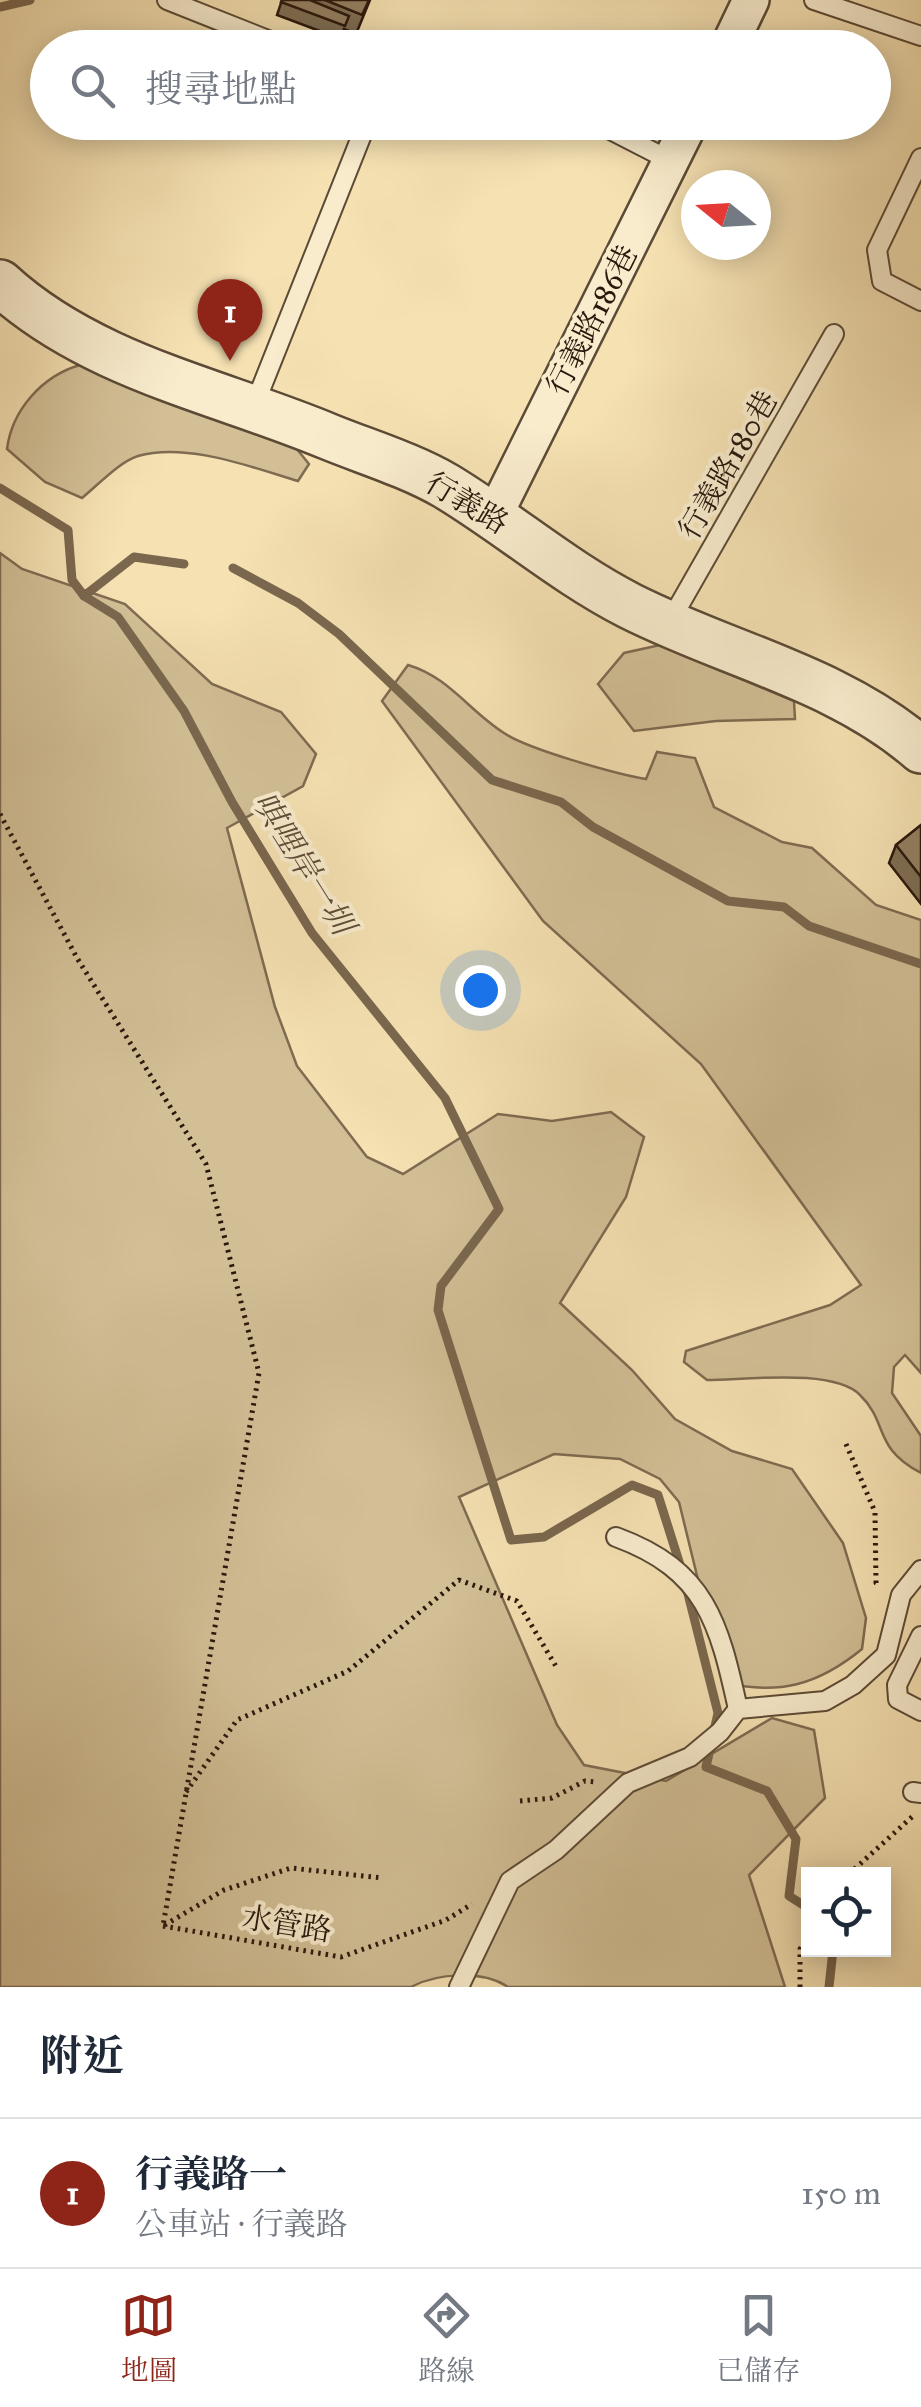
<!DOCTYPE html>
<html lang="zh-TW">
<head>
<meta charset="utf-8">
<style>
  :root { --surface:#fff; --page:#f2f2f3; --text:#1f2937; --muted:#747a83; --line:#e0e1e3; --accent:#8f2418 }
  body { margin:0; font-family:"IM FELL Great Primer","Noto Serif TC",serif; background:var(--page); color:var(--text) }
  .controls { position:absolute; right:30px; bottom:30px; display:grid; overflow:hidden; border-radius:0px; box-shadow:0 5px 25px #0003 }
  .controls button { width:90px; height:90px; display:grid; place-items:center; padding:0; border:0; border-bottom:2px solid var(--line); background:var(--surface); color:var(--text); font:50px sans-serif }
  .compass { position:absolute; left:681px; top:170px; width:90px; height:90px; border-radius:50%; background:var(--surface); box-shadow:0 5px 25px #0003; rotate:288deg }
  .you { position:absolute; left:480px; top:990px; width:35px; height:35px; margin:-25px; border:8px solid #fff; border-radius:50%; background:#1a73e8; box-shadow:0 0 0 15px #1a73e833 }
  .badge { display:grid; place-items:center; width:65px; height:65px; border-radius:50%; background:var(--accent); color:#fff; font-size:32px; font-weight:700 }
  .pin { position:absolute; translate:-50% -82px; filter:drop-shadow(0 2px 5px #0008) }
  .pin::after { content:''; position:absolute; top:52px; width:35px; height:30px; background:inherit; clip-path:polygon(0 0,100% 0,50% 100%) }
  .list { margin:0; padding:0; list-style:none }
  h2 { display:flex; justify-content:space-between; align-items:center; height:130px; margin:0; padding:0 40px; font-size:42px }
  h2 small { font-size:32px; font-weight:400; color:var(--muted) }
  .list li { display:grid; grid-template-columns:65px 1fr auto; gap:30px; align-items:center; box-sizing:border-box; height:150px; padding:0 40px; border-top:2px solid var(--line) }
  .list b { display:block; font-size:38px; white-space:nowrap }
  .list p { margin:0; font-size:32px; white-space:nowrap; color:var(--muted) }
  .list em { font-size:32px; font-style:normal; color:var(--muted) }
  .icon { flex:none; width:55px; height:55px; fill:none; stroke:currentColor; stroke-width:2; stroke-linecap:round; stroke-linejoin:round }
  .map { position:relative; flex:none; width:921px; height:1987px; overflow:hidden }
  .search { position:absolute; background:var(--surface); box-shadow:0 5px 25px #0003; left:30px; right:30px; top:30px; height:110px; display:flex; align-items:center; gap:25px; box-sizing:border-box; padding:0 35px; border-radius:55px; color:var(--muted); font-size:38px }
  .sheet { height:280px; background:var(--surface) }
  nav { display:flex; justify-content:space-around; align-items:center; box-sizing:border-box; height:140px; border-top:2px solid var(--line); background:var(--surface); font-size:28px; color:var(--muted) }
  nav a { display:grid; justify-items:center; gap:5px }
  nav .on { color:var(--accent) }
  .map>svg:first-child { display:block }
</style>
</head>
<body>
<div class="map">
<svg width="921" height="1987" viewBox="0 0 921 1987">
  <rect width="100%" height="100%" fill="#f5e1b2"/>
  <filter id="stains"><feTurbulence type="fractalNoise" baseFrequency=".002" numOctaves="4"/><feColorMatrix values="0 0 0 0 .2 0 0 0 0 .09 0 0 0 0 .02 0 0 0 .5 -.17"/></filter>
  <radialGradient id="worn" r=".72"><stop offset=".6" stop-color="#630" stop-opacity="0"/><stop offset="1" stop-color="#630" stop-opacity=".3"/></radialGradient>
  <g fill="#d2bf96" stroke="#7e6b51" stroke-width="2.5">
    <path d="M80,365l216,83 13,16 -11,17c-47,-14 -112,-39 -160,-25 -19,6 -40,29 -56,42l-37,-16 -38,-33c5,-39 35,-73 73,-84z"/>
    <path d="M0,553l22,16 103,35 87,80 69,28 35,42 -13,32 -76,42 48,179 22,59 70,91 36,17 95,-60 54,7 59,-9 33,25 -18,60 -66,106 72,67 43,49 57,32 60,18 51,74 23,75 -4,31c-44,36 -84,47 -139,33l-44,-180 -19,-23 -40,-20 -66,-5 -95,43 98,228 27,40 82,16 106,-63 42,12 11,68 -76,77 36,112h-277c-25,-17 -71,-14 -97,0h-411z"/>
    <path d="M660,645l134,56 1,18 -79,2 -82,10 -36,-47 26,-31z"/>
    <path d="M408,665c41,12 61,46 96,68 23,16 112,41 142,46l11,-27 38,6 19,49 68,35 30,6 64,57 45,15v453l-16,-18 -11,12 -2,26 29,43v37c-49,-26 -32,-50 -61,-78 -27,-27 -115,-15 -153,-15l-23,-18 2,-11 144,-46 31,-20 -160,-221 -158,-143 -161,-220z"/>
  </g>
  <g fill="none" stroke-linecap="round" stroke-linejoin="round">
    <g stroke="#7a674e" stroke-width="9">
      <path d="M0,7l30,-7"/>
      <path d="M0,488l68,42 4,50 12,16 34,21 66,94 48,91 80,131 133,165 54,111 -58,77 -3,24 73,230 33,-3 88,-52 26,10 24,76"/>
      <path d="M233,568l65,35 41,31 153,146 69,22 32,25 135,74 56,6 25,19 112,38"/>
      <path d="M84,596l50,-39 50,7"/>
      <path d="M686,1586l32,127 -12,54 61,24 29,48 -7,57 19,12"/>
      <path d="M829,1987l4,-37"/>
    </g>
    <g stroke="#5c4a36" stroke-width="22">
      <g id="service">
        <path d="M167,0l121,48"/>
        <path d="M814,0l107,36"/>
        <path d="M595,122l76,39"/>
        <path d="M921,158l-44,92 5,31 39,20"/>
        <path d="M254,406l113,-284"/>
        <path d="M669,623l165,-289"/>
        <path d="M616,1537c90,33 103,86 122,172"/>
        <path d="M921,1636l-24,49 1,14 23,12"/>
        <path d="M913,1792l8,1"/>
        <path d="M459,1987l51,-106 46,-31 72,-67 62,-26 30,-25 18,-23 87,-8 28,-16 33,-30 15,-60 20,-25"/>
      </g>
    </g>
    <g stroke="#5c4a36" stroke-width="40">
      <g id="minor">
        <path d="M728,48l23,-48"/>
        <path d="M493,518l197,-396"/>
      </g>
    </g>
    <g stroke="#5c4a36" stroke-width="50">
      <path id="tertiary" d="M0,283c90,83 216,107 327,153 39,16 83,29 119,50 63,38 119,87 184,120 97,49 208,72 291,144"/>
    </g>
    <g stroke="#29170c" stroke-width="5" stroke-dasharray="2.5 5" stroke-linecap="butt">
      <path d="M0,814l77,144 129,206 53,209 -96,553 61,-36 67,-22 91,10"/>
      <path d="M846,1444l29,68 1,71 4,2"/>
      <path d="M186,1792l51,-72 111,-49 111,-91 58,21 40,67"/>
      <path d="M520,1801l32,-3 33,-17 10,1"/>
      <path d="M849,1874l64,-58"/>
      <path d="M163,1926l178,31 105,-37 26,-16"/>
      <path d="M800,1987v-38l8,-13"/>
    </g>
    <use href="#service" stroke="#f8eccd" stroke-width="18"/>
    <use href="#minor" stroke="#f8eccd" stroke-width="35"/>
    <use href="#tertiary" stroke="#f8eccd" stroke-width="45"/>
  </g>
  <g fill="#7e6e54" stroke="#29170c" stroke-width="2.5">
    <path d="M282,0h88l-14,34 -12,-5 -3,10 -64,-24z"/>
    <path d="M921,825v79l-32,-41 7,-18z"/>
  </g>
  <g fill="#938062" stroke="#29170c" stroke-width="2.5">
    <path d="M282,0h28l39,16 -4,10 -64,-24z"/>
    <path d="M325,0h44l-7,15z"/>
    <path d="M921,825v52l-25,-32z"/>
  </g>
  <g text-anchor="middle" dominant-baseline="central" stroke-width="8" stroke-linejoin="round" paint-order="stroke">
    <g font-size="30" fill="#29170c" stroke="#f8eccd">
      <text transform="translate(592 320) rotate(-63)">行義路186巷</text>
      <text transform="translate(728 465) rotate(-60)">行義路180巷</text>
      <text transform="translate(467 503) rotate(31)">行義路</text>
      <text transform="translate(287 1924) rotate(9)">水管路</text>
    </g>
    <g font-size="32" font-style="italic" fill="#5f4c38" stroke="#f8eccd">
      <text transform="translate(303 863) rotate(58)">唭哩岸一圳</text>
    </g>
  </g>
  <rect width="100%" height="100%" filter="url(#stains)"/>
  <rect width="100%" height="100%" fill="url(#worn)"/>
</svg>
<div class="controls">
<button><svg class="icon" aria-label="locate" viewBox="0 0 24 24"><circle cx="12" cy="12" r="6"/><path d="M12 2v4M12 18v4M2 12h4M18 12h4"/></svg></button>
</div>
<svg class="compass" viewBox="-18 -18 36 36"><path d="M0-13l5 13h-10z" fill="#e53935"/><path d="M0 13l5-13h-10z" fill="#747a83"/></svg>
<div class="you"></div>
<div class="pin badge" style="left:230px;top:361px">1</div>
<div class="search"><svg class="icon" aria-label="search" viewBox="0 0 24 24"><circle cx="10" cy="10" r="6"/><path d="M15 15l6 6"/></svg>搜尋地點</div>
</div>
<section class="sheet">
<h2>附近<small></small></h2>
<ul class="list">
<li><span class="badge">1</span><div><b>行義路一</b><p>公車站 · 行義路</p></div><em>150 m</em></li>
</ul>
</section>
<nav>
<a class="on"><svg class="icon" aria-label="map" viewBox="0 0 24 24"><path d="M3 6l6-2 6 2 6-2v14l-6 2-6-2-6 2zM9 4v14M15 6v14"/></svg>地圖</a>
<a><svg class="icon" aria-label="directions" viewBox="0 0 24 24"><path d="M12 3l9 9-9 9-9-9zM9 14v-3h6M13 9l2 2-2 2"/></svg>路線</a>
<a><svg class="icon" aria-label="saved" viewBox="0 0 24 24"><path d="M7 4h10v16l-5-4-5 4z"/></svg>已儲存</a>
</nav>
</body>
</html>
